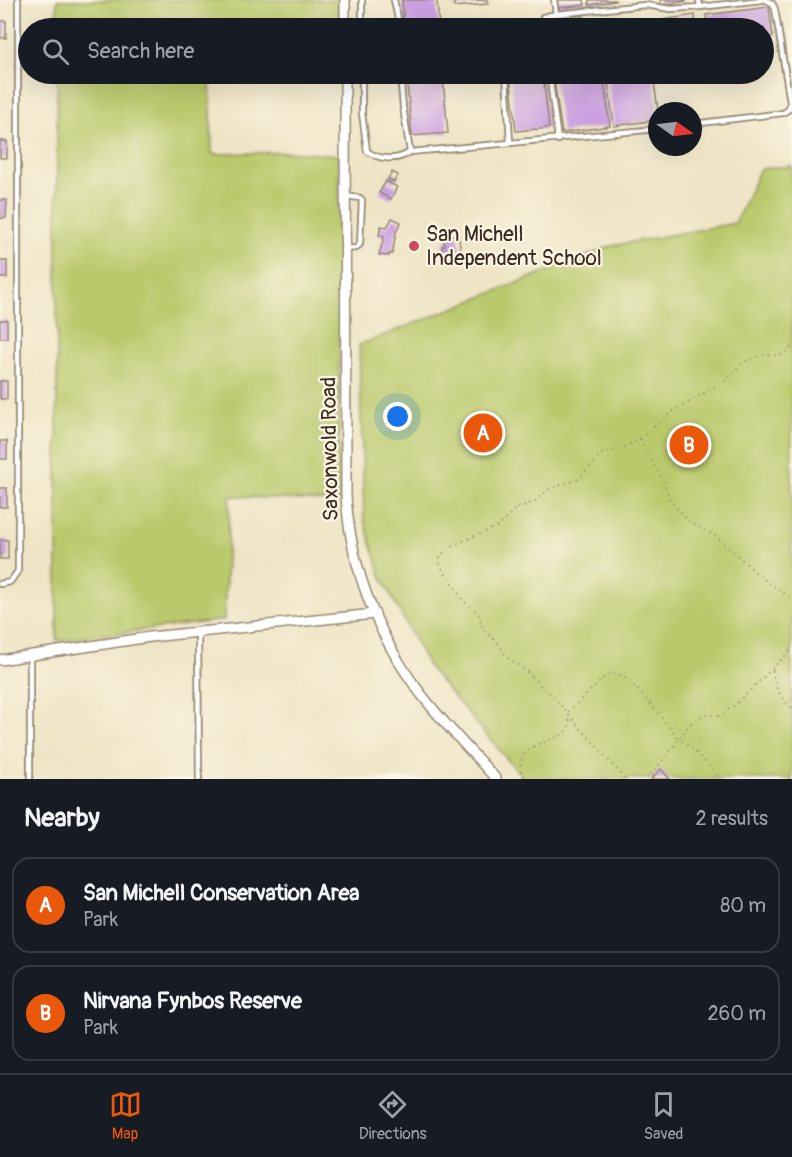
<!DOCTYPE html>
<html lang="en">
<head>
<meta charset="utf-8">
<style>
  :root { --surface:#171b24; --page:#20242c; --text:#f1f3f6; --muted:#9ea1a6; --line:#363941; --accent:#ea580c }
  body { margin:0; font-family:Pangolin,sans-serif; background:var(--page); color:var(--text) }
  .compass { position:absolute; left:648px; top:102px; width:54px; height:54px; border-radius:50%; background:var(--surface); box-shadow:0 6px 24px #0002; rotate:104deg }
  .you { position:absolute; left:398px; top:417px; width:21px; height:21px; margin:-15px; border:4px solid #fff; border-radius:50%; background:#1a73e8; box-shadow:0 0 0 9px #1a73e833 }
  .badge { display:grid; place-items:center; width:39px; height:39px; border-radius:50%; background:var(--accent); color:#fff; font-size:20px; font-weight:700 }
  .pin { position:absolute; translate:-50% -50%; border:3px solid #fff; box-shadow:0 2px 6px #0006 }
  .list { margin:0; padding:0; list-style:none }
  h2 { display:flex; justify-content:space-between; align-items:center; height:78px; margin:0; padding:0 24px; font-size:26px }
  h2 small { font-size:20px; font-weight:400; color:var(--muted) }
  .list li { display:grid; grid-template-columns:39px 1fr auto; gap:18px; align-items:center; box-sizing:border-box; height:96px; margin:0 12px 12px; padding:0 12px; border:2px solid var(--line); border-radius:18px }
  .list b { display:block; font-size:22px; white-space:nowrap }
  .list p { margin:0; font-size:20px; white-space:nowrap; color:var(--muted) }
  .list em { font-size:20px; font-style:normal; color:var(--muted) }
  .icon { flex:none; width:33px; height:33px; fill:none; stroke:currentColor; stroke-width:2; stroke-linecap:round; stroke-linejoin:round }
  .map { position:relative; flex:none; width:792px; height:779px; overflow:hidden }
  .search { position:absolute; background:var(--surface); box-shadow:0 6px 24px #0002; left:18px; right:18px; top:18px; height:66px; display:flex; align-items:center; gap:15px; box-sizing:border-box; padding:0 21px; border-radius:33px; color:var(--muted); font-size:22px }
  .sheet { height:294px; background:var(--surface) }
  nav { display:flex; justify-content:space-around; align-items:center; box-sizing:border-box; height:84px; border-top:2px solid var(--line); background:var(--surface); font-size:16px; color:var(--muted) }
  nav a { display:grid; justify-items:center; gap:3px }
  nav .on { color:var(--accent) }
  .map>svg:first-child { display:block }
</style>
</head>
<body>
<div class="map">
<svg width="792" height="779" viewBox="0 0 792 779">
  <rect width="100%" height="100%" fill="#fcf5e5"/>
  <filter id="ink" filterUnits="userSpaceOnUse"><feTurbulence type="fractalNoise" baseFrequency=".0167" numOctaves="2"/><feDisplacementMap in="SourceGraphic" scale="12" xChannelSelector="R" yChannelSelector="G"/><feConvolveMatrix kernelMatrix="1 2 1 2 8 2 1 2 1" color-interpolation-filters="sRGB"/></filter>
  <filter id="wash" filterUnits="userSpaceOnUse"><feTurbulence type="fractalNoise" baseFrequency=".008" numOctaves="4" result="noise"/><feDisplacementMap in="SourceGraphic" scale="24" xChannelSelector="R" yChannelSelector="G"/><feGaussianBlur stdDeviation="1.35" result="paint"/><feColorMatrix in="noise" values="0 0 0 0 0 0 0 0 0 0 0 0 0 0 0 0 0 1.4 0 .05"/><feComposite in="paint" operator="in"/></filter>
  <g filter="url(#wash)">
    <rect width="100%" height="100%" fill="#efe5c6"/>
    <g fill="#bac96c" stroke="#7a7a45" stroke-width="1.5">
      <rect x="57" y="0" width="282" height="28"/>
      <path d="M57,74h153l2,80 77,-2 50,3v347l-109,-6 -6,124 -167,21z"/>
      <path d="M225,74h114v3z"/>
      <path d="M792,166v613h-268l-94,-110 -49,-93 -17,-56 -5,-175 252,-99 124,-23 25,-54z"/>
    </g>
    <g id="blocks">
      <g fill="#cb9fe1">
        <path d="M402,0h35l2,28h-35z"/>
        <path d="M454,0h33l1,4 -34,3z"/>
        <path d="M557,0h27l1,5 -27,3z"/>
        <path d="M589,0h26v1l-26,4z"/>
        <path d="M660,0h26v1l-25,4z"/>
        <path d="M769,7l4,30 -9,2v-11h-56l-2,-13z"/>
        <path d="M695,15l1,13h-33l-1,-8z"/>
        <path d="M584,16l2,12h-39l-1,-7z"/>
        <rect x="0" y="21" width="6" height="17"/>
        <path d="M510,74h33l6,54 -33,3z"/>
        <path d="M553,74h50l7,52 -48,7z"/>
        <path d="M607,74h46l5,37 -1,9 -43,6z"/>
        <path d="M443,79l5,54 -36,3 -5,-53z"/>
        <rect x="0" y="141" width="7" height="17"/>
        <path d="M392,172l6,3 -4,7 -6,-3z"/>
        <path d="M386,181l11,6 -6,12 -12,-6z"/>
        <path d="M0,200h7l-1,18h-6z"/>
        <path d="M392,218l9,4 -5,10 -4,22h-3v2l-10,-1 5,-18 -5,-2 2,-9 6,1z"/>
        <path d="M458,234l4,24 -10,2v-3l-5,1 -1,-6 -3,1 -1,-7h3l-1,-6 4,-1v-3z"/>
        <rect x="0" y="261" width="7" height="17"/>
        <rect x="0" y="320" width="7" height="18"/>
        <rect x="0" y="381" width="7" height="18"/>
        <rect x="0" y="441" width="7" height="18"/>
        <rect x="0" y="488" width="7" height="19"/>
        <rect x="0" y="540" width="8" height="19"/>
        <path d="M661,769l9,10h-19z"/>
      </g>
    </g>
  </g>
  <g filter="url(#ink)">
    <use href="#blocks" fill-opacity="0" stroke="#958872" stroke-width="1.5"/>
    <g fill="none" stroke-linecap="round" stroke-linejoin="round">
      <g stroke="#958872" stroke-width="8">
        <g id="service">
          <path d="M362,0v28"/>
          <path d="M394,0l6,28"/>
          <path d="M554,0l2,14"/>
          <path d="M699,0l1,7 62,-7"/>
          <path d="M543,28v-11l13,-3 89,-9 26,4 29,-2"/>
          <path d="M362,74v39l5,38c11,9 31,10 43,1"/>
          <path d="M400,74l3,33 7,45 100,-9"/>
          <path d="M506,74l4,69 147,-14"/>
          <path d="M549,74l9,66"/>
          <path d="M693,124l90,-11 6,-4 1,-7 -15,-93 -3,-6 -6,-3"/>
          <path d="M345,196l15,2 2,2 -2,44 -4,4 -10,1"/>
          <path d="M0,584l10,-2 8,-11v-571"/>
          <path d="M198,632l1,147"/>
          <path d="M30,655v124"/>
        </g>
      </g>
      <g stroke="#958872" stroke-width="12">
        <g id="minor">
          <path d="M345,0v28"/>
          <path d="M345,74l1,421c4,75 35,151 83,209 21,26 45,50 67,75"/>
          <path d="M0,660l150,-23 225,-23"/>
        </g>
      </g>
      <g stroke="#958872" stroke-width="1.5" stroke-dasharray="1.5 4.5" stroke-linecap="butt">
        <path d="M640,439l23,42 6,17 19,23 27,15 51,45 26,18"/>
        <path d="M773,670c0,17 7,26 19,38"/>
        <path d="M568,712l39,-37c5,-1 9,-2 14,1 15,7 45,48 58,63l-22,29 -11,11"/>
        <path d="M530,779l-5,-2 -5,-7c0,-35 41,-22 50,-46l-1,-8"/>
        <path d="M625,779l-74,-85 -7,-5 -19,-19 -17,-12 -11,-16 -14,-12 -4,-16 -17,-14 -13,-24 -5,-3 -5,-11 1,-6 5,-5 15,-9 39,-16 16,-17 19,-7 15,-13 30,-10 22,-25 24,-7 15,-8 29,-25 57,-34 17,-18 23,-8 12,2 5,-2 9,-7"/>
        <path d="M722,779l-31,-31 -12,-9c12,-17 18,-28 40,-23l17,-12 56,-55"/>
        <path d="M789,779l3,-3"/>
      </g>
      <use href="#service" stroke="#fff" stroke-width="4.5"/>
      <use href="#minor" stroke="#fff" stroke-width="9"/>
    </g>
  </g>
  <circle fill="#d1495b" stroke="#fcf5e5" stroke-width="2" cx="414" cy="246" r="6"/>
  <g text-anchor="middle" dominant-baseline="central" stroke-width="4.5" stroke-linejoin="round" paint-order="stroke">
    <g font-size="21" fill="#3b2a1e" stroke="#fcf5e5" text-anchor="start">
      <text x="426" y="234">San Michell<tspan x="426" dy="24">Independent School</tspan></text>
    </g>
    <g font-size="21" fill="#3b2a1e" stroke="#fcf5e5">
      <text transform="translate(330 449) rotate(-91)">Saxonwold Road</text>
    </g>
  </g>
</svg>
<svg class="compass" viewBox="-18 -18 36 36"><path d="M0-13l5 13h-10z" fill="#e53935"/><path d="M0 13l5-13h-10z" fill="#9ea1a6"/></svg>
<div class="you"></div>
<div class="pin badge" style="left:483px;top:433px">A</div>
<div class="pin badge" style="left:689px;top:445px">B</div>
<div class="search"><svg class="icon" aria-label="search" viewBox="0 0 24 24"><circle cx="10" cy="10" r="6"/><path d="M15 15l6 6"/></svg>Search here</div>
</div>
<section class="sheet">
<h2>Nearby<small>2 results</small></h2>
<ul class="list">
<li><span class="badge">A</span><div><b>San Michell Conservation Area</b><p>Park</p></div><em>80 m</em></li>
<li><span class="badge">B</span><div><b>Nirvana Fynbos Reserve</b><p>Park</p></div><em>260 m</em></li>
</ul>
</section>
<nav>
<a class="on"><svg class="icon" aria-label="map" viewBox="0 0 24 24"><path d="M3 6l6-2 6 2 6-2v14l-6 2-6-2-6 2zM9 4v14M15 6v14"/></svg>Map</a>
<a><svg class="icon" aria-label="directions" viewBox="0 0 24 24"><path d="M12 3l9 9-9 9-9-9zM9 14v-3h6M13 9l2 2-2 2"/></svg>Directions</a>
<a><svg class="icon" aria-label="saved" viewBox="0 0 24 24"><path d="M7 4h10v16l-5-4-5 4z"/></svg>Saved</a>
</nav>
</body>
</html>
